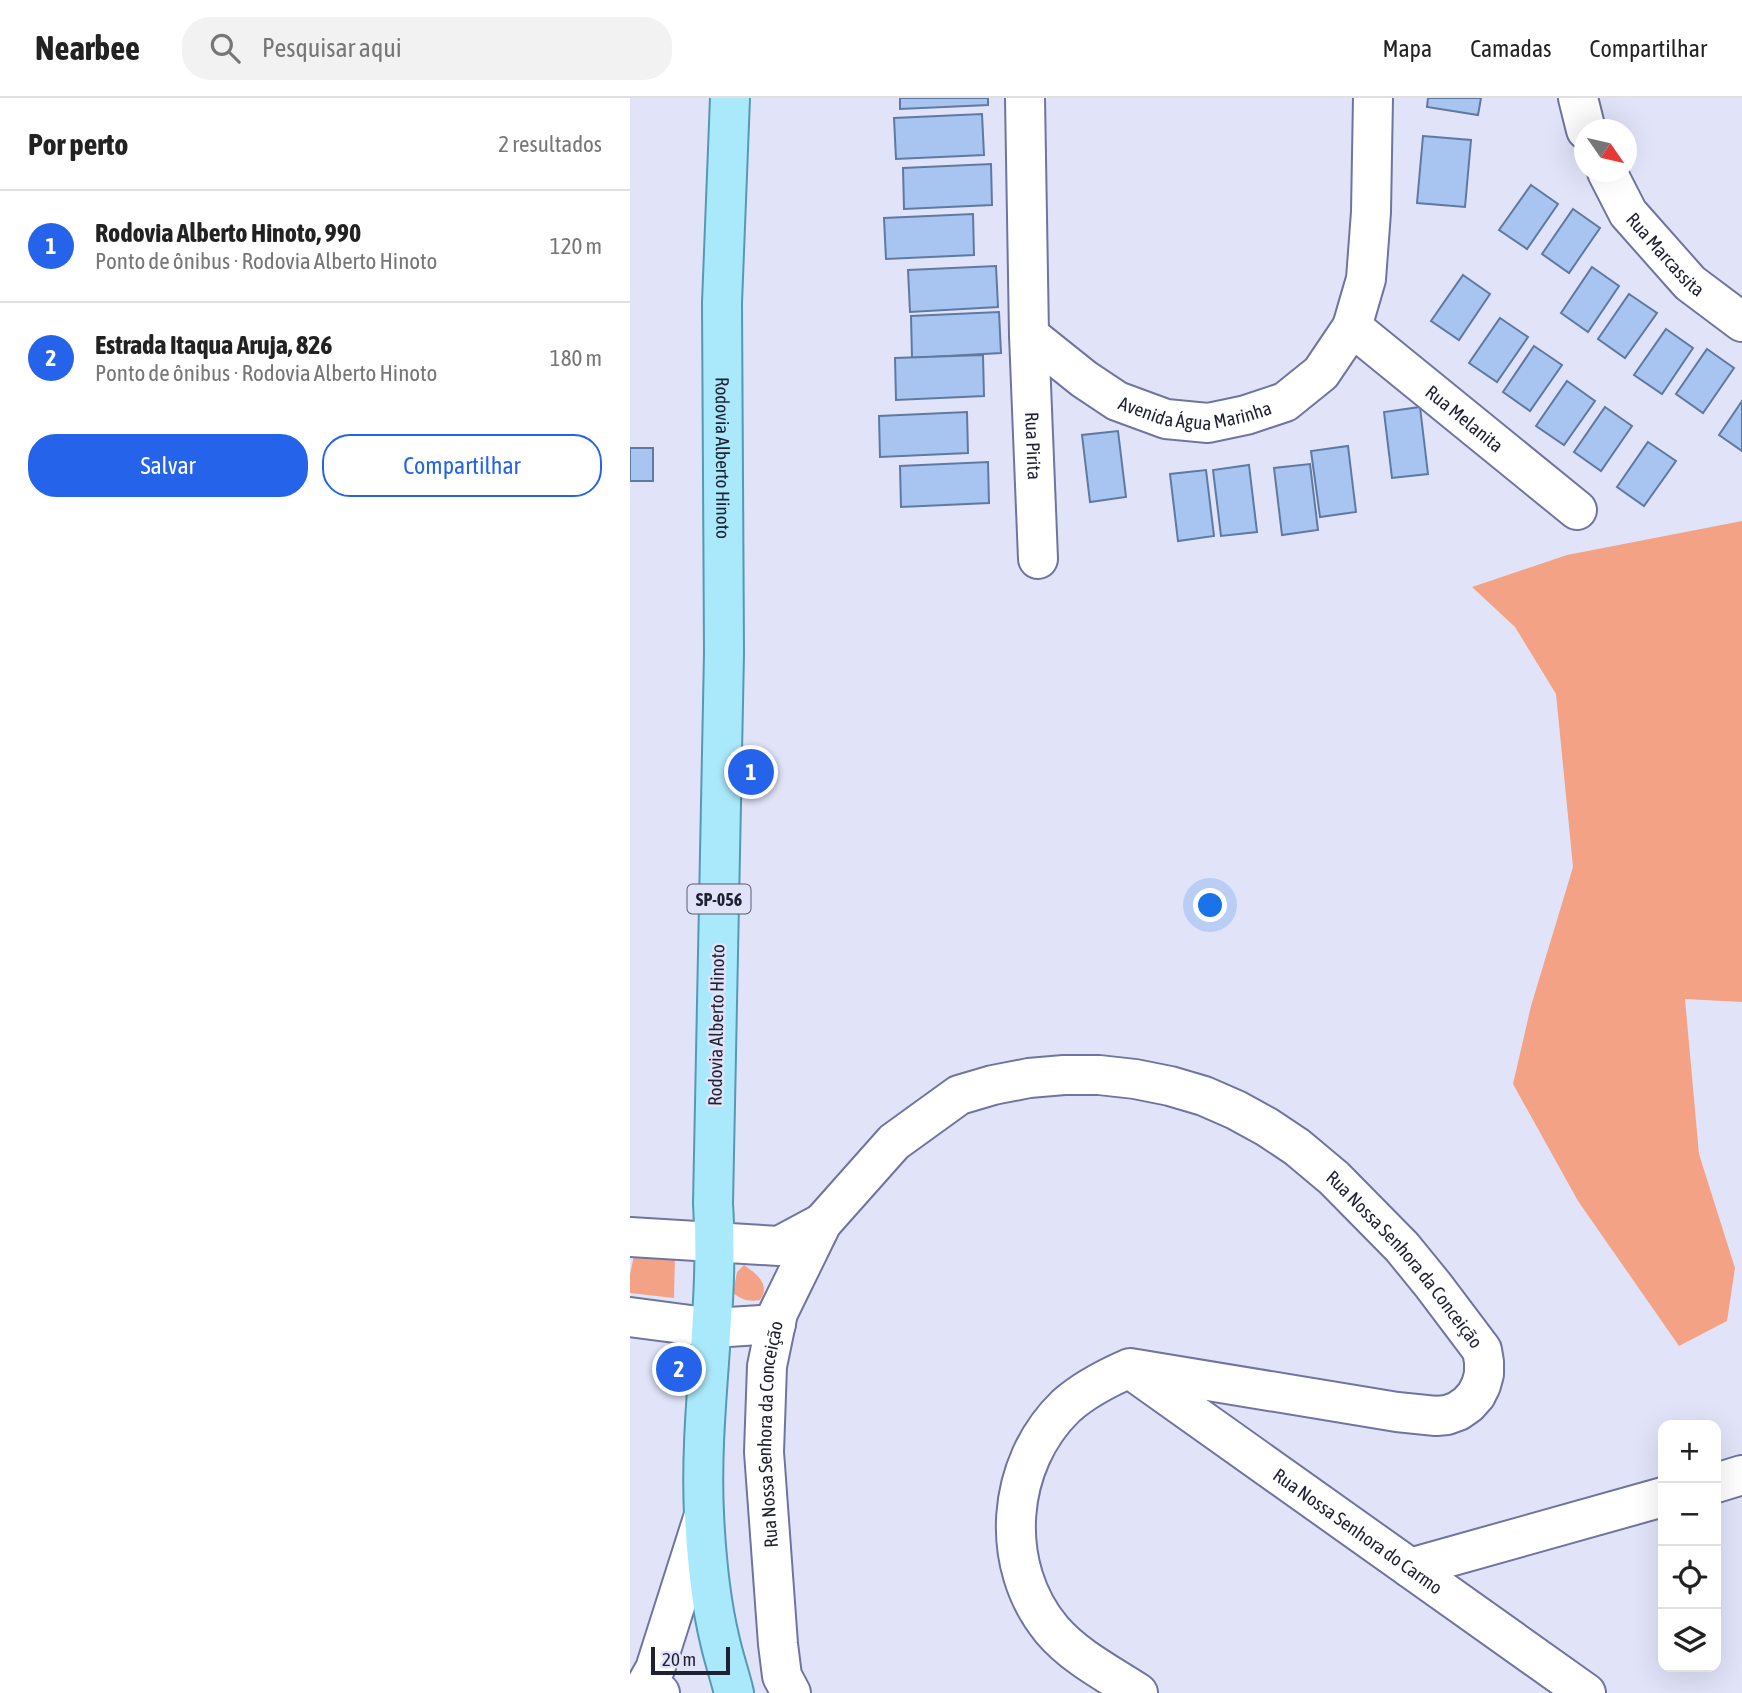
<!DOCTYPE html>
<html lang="pt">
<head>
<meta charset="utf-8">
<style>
  :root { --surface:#fff; --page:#f2f2f2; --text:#222; --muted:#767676; --line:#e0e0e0; --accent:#2563eb }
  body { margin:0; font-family:"Asap Condensed",sans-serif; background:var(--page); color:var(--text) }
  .controls { position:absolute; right:21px; bottom:21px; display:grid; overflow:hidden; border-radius:14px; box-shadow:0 7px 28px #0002 }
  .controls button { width:63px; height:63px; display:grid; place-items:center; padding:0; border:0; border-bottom:2px solid var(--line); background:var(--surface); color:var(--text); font:35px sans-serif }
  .compass { position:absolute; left:944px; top:21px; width:63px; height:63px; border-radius:50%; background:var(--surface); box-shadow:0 7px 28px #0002; rotate:124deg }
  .scale { position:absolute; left:21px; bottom:18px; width:79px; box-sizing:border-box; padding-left:7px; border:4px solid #1f2133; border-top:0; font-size:19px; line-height:24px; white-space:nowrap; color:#1f2133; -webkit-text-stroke:5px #e1e4f9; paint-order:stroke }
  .you { position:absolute; left:581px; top:808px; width:24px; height:24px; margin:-18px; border:5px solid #fff; border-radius:50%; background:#1a73e8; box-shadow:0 0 0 10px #1a73e833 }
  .badge { display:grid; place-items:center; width:46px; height:46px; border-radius:50%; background:var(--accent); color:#fff; font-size:23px; font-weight:700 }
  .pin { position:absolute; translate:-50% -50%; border:4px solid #fff; box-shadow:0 2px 7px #0006 }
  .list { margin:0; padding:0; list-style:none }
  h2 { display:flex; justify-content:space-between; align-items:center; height:91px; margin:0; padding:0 28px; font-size:30px }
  h2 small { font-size:23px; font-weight:400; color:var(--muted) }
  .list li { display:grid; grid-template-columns:46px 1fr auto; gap:21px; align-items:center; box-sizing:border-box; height:112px; padding:0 28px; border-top:2px solid var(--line) }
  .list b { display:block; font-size:26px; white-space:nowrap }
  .list p { margin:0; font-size:23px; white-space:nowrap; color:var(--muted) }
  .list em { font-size:23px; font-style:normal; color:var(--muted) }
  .actions { display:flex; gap:14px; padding:21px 28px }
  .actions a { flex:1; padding:16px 0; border:2px solid var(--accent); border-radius:28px; text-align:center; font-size:24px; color:var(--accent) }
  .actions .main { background:var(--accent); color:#fff }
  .icon { flex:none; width:38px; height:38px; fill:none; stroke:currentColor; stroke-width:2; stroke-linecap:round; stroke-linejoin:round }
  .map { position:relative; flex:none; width:1112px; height:1595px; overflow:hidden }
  header { display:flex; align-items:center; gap:42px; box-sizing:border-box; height:98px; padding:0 35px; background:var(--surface); border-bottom:2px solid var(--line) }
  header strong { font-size:33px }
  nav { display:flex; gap:38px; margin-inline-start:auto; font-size:24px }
  .search { width:490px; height:63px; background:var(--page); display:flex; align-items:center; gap:18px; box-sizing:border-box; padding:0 24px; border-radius:28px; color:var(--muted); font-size:26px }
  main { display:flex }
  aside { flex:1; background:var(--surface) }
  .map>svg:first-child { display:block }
</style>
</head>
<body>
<header>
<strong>Nearbee</strong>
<div class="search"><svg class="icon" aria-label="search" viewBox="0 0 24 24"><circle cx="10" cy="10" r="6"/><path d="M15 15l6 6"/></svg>Pesquisar aqui</div>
<nav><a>Mapa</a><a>Camadas</a><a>Compartilhar</a></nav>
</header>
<main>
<aside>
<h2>Por perto<small>2 resultados</small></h2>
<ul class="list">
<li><span class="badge">1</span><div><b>Rodovia Alberto Hinoto, 990</b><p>Ponto de ônibus · Rodovia Alberto Hinoto</p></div><em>120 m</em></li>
<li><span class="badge">2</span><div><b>Estrada Itaqua Aruja, 826</b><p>Ponto de ônibus · Rodovia Alberto Hinoto</p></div><em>180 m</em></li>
</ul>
<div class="actions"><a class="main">Salvar</a><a>Compartilhar</a></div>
</aside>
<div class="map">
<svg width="1112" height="1595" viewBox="0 0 1112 1595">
  <rect width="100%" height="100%" fill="#e1e4f9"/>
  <g fill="#f4a286">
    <path d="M1112,423v481l-57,-3 14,155 36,114 -8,53 -48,25 -101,-145 -65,-117 18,-78 42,-139 -17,-173 -41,-67 -43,-40 95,-32z"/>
    <path d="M4,1157l41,2 -1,41 -44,-5v-18z"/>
    <path d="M114,1167c13,9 27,20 16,35 -11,2 -18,0 -27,-7l4,-21z"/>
  </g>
  <g fill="#a8c4f0" stroke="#6079a1" stroke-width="2">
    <path d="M270,0h88v7l-88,4z"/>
    <path d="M798,0h53l-3,17 -51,-8z"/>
    <path d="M352,16l2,41 -88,4 -2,-41z"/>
    <path d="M793,38l48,4 -6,67 -48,-4z"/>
    <path d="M361,66l1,41 -88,4 -1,-41z"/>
    <path d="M901,87l27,19 -31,45 -28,-19z"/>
    <path d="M943,111l27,19 -31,45 -27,-19z"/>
    <path d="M343,116l1,41 -88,4 -2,-41z"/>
    <path d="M366,168l2,41 -88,5 -2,-42z"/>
    <path d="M962,169l27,19 -31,46 -27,-19z"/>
    <path d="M833,177l27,19 -31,46 -28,-19z"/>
    <path d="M999,196l28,19 -32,45 -27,-19z"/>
    <path d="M369,214l2,41 -89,5 -1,-42z"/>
    <path d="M870,220l28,19 -31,45 -28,-19z"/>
    <path d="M1036,231l27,19 -31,46 -28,-19z"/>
    <path d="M904,248l28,19 -32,46 -27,-19z"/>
    <path d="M1077,251l27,19 -31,45 -27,-19z"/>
    <path d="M353,257l1,41 -88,4 -1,-42z"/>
    <path d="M937,283l28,20 -31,44 -28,-19z"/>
    <path d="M1112,303v50l-23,-16z"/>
    <path d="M790,309l8,67 -36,4 -8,-66z"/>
    <path d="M975,309l27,19 -31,45 -27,-19z"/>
    <path d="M337,314l1,41 -88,4 -1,-41z"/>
    <path d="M488,333l8,66 -36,5 -8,-67z"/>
    <path d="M1018,344l28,19 -32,45 -27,-19z"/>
    <path d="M718,348l8,66 -36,5 -9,-66z"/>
    <rect x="0" y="350" width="23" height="33"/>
    <path d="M358,364l1,41 -88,4 -1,-41z"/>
    <path d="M680,366l8,66 -36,5 -8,-67z"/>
    <path d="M619,367l8,67 -36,4 -8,-66z"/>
    <path d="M576,372l8,66 -36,5 -8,-67z"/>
  </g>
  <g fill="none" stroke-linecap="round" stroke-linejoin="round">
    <g stroke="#6f74a0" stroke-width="42">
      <g id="minor">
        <path id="s1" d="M395,0l4,237 9,224"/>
        <path d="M948,0l8,32"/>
        <path id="s2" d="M977,74l21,41 62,70 52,39"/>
        <path id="s3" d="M722,229l225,183"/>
        <path id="s4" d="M399,237l55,44 33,22 49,18 42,4 38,-8 39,-13 36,-29 31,-46 14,-48 5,-67 2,-114"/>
        <path d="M0,1139l149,9 43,-23"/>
        <path d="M0,1219l83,11 63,-4"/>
        <path id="s5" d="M507,1276l449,319"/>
        <path d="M1086,1385l26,-8"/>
        <path d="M780,1470l253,-71"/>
        <path d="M30,1595l-14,-8 9,-16 49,-154"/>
        <path id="s6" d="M161,1595l-9,-17 -4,-32 -14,-192 3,-86 11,-53 44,-90 72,-81 65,-47 34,-10 36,-7 35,-3h35l36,4 35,7 34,10 32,14 31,17 30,20 37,31 68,69 31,38 49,65 2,12v12l-3,11 -5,10 -8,9 -10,7 -11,4 -11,1 -39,-4 -267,-44c-23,10 -45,21 -64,38 -60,58 -68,159 -14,224 23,27 57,44 86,63"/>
      </g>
    </g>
    <g stroke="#5599b3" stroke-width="42">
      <g id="major">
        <path id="s7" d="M100,0l-8,205 2,350 -11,551c7,104 -14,206 -9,310 2,42 6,86 16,127 4,18 10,35 14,52"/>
      </g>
    </g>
    <use href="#minor" stroke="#fff" stroke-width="38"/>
    <use href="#major" stroke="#aae9fb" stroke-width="38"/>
  </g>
  <g text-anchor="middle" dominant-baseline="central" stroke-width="5" stroke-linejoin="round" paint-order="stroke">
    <rect fill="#e1e4f9" stroke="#595c6e" stroke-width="2" x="57.5" y="786.5" width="63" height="29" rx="5"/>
    <g font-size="18" font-weight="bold" fill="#1f2133">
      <text x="89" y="801">SP-056</text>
    </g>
    <g font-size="19" fill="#1f2133" stroke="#e1e4f9">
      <text stroke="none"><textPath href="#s2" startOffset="102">Rua Marcassita</textPath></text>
      <text stroke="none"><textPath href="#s4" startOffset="191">Avenida Água Marinha</textPath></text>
      <text stroke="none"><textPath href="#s3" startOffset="145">Rua Melanita</textPath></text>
      <text stroke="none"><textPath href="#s1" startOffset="348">Rua Pirita</textPath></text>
      <text stroke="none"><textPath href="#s7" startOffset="360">Rodovia Alberto Hinoto</textPath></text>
      <text transform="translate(86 927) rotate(-89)">Rodovia Alberto Hinoto</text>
      <text stroke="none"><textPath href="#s6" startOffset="1185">Rua Nossa Senhora da Conceição</textPath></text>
      <text stroke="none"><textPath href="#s6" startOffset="262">Rua Nossa Senhora da Conceição</textPath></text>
      <text stroke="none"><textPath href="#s5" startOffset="271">Rua Nossa Senhora do Carmo</textPath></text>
    </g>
  </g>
</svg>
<div class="controls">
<button>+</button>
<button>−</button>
<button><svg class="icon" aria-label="locate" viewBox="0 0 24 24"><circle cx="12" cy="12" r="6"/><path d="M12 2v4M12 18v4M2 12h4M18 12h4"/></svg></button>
<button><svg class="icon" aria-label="layers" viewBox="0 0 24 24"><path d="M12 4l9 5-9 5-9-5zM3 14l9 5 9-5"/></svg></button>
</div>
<svg class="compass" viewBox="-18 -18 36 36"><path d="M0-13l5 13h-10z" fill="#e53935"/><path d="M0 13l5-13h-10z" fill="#767676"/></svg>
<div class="scale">20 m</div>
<div class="you"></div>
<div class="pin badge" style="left:121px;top:674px">1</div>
<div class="pin badge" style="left:49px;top:1271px">2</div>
</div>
</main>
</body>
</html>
